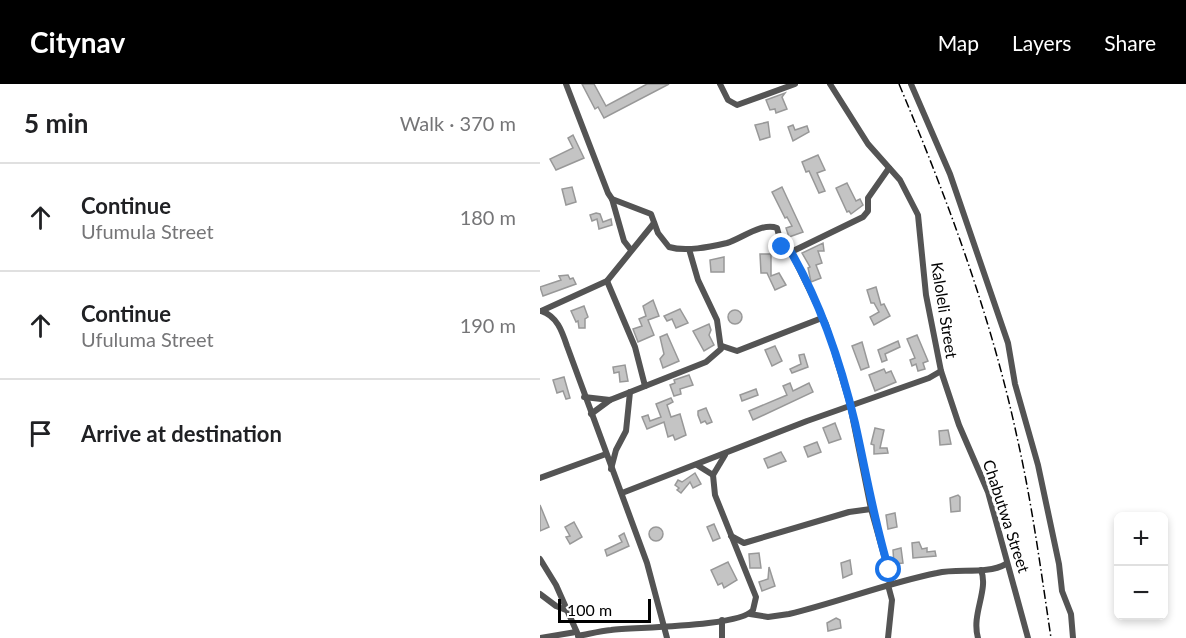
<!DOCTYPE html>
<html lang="en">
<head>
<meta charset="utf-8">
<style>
  :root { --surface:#fff; --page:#f6f6f6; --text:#202124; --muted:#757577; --line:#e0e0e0; --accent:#000 }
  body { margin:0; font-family:Lato,sans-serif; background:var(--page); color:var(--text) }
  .controls { position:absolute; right:18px; bottom:18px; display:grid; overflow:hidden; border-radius:9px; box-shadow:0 3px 9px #0003 }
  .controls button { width:54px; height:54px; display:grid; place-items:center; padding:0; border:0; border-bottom:2px solid var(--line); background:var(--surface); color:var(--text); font:30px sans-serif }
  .scale { position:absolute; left:18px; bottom:15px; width:93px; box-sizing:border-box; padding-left:6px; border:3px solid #000; border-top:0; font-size:16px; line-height:21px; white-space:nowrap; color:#000; -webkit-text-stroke:4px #fff; paint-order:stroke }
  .stop { position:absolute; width:18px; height:18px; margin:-14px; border:4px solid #1a73e8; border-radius:50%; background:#fff }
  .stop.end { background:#1a73e8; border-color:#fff; box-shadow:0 2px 6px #0008 }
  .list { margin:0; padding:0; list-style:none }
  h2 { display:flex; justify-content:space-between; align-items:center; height:78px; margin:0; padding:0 24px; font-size:26px }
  h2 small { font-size:20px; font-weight:400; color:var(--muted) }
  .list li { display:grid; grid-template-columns:39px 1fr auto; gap:18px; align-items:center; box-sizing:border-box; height:108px; padding:0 24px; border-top:2px solid var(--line) }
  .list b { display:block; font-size:22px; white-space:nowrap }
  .list p { margin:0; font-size:20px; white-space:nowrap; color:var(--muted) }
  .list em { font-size:20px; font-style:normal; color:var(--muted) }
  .icon { flex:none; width:33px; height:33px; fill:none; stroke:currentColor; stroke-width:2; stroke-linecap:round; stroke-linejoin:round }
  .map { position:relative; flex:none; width:646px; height:554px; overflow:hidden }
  header { display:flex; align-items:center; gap:36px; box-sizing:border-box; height:84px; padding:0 30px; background:var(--accent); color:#fff }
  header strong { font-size:28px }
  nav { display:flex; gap:33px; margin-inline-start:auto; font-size:21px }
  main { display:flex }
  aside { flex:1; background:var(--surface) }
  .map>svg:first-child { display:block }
</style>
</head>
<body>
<header>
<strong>Citynav</strong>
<nav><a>Map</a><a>Layers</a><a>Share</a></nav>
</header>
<main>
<aside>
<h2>5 min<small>Walk · 370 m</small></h2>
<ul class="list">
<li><svg class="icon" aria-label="ahead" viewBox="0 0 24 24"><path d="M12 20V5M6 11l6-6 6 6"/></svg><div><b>Continue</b><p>Ufumula Street</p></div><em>180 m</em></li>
<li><svg class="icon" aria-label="ahead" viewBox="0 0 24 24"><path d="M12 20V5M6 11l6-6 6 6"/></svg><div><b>Continue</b><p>Ufuluma Street</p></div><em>190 m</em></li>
<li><svg class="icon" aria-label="arrive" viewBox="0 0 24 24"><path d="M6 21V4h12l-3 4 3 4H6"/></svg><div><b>Arrive at destination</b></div></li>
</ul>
</aside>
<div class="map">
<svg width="646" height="554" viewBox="0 0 646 554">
  <rect width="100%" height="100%" fill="#fff"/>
  <g fill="#c4c4c4" stroke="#989898" stroke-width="1.5">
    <path d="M42,0h12l12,22 41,-22h22l-65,34 -6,-11 -3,2z"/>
    <path d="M245,9l-3,4 5,12 -11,4 -1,-4 -5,1 -4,-10z"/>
    <path d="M228,38l2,15 -10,3 -5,-15z"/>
    <path d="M253,41l2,5 12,-4 2,6 -16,9 -5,-14z"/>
    <path d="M33,51l11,23 -28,12 -6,-11 23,-11 -5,-10z"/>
    <path d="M278,71l7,15 -8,3 8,18 -6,2 -10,-22 -3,1 -4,-10z"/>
    <path d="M307,99l9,18 4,-2 3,6 -12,9 -2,-3 -2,1 -11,-24z"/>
    <path d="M32,103l4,15 -10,3 -4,-16z"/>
    <path d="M242,103l21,45 -14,5 -3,-9 6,-2 -5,-9 -2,1 -13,-26z"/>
    <path d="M56,129l4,1 3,8 8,-3 1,6 -13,4 -2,-10 -5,2 -2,-6z"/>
    <path d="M283,159l1,8h-6l4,12 -6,2 5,13 -10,4 -3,-14 2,-1 -8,-14z"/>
    <path d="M220,170h11v22l8,-3 7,12 -11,5 -8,-17h-6z"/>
    <path d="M184,173v15h-13l-1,-12z"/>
    <path d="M28,191l2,4 3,-1 3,6 -33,12 -3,-9 21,-7 -2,-4z"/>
    <path d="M336,203l5,18 3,-1 6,12 -16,9 -4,-8 9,-5 -5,-9h-3l-4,-13z"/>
    <path d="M113,216l6,16 -11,4 6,15 -16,7 -5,-13 9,-3 -3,-7 7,-3 -3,-10z"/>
    <path d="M44,222l4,11 -3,2v9h-6l-1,-7 -2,1 -5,-11z"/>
    <path d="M140,225l8,14 -12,5 -4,-9 -5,2 -3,-5z"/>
    <circle cx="195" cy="233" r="7"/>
    <path d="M169,240l2,6 -2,5 5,10 -10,6 -11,-20z"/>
    <path d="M127,250l12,27 -16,7 -3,-9 4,-5 -4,-17z"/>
    <path d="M377,251l11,26 -5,2 2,6 -7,2 -2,-7 -4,2 -2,-6 5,-2 -8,-19z"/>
    <path d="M358,257l2,6 -15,7 2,6 -5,2 -4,-12z"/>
    <path d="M322,258l7,25 -8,3 -9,-24z"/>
    <path d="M235,262l7,15 -10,5 -7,-16z"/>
    <path d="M264,270l4,13 -16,6 -2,-4 11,-5 -2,-9z"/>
    <path d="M85,281l3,16 -8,1 -1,-10 -5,1 -1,-6z"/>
    <path d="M344,285l2,4 5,-2 5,11 -21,9 -6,-16z"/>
    <path d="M149,291l4,10 -13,4 1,5 -7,2 -4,-11 5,-2 -1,-3z"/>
    <path d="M24,293l6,21 -4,1 -3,-8 -6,2 -4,-13z"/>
    <path d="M250,299l3,8 16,-8 4,9 -60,28 -4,-9 38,-16 -4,-9z"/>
    <path d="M216,305l2,6 -16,6 -2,-6z"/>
    <path d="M131,314l2,4 -6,3 4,12 9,-3 6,21 -11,5 -2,-5 -5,2 -4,-15 -17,7 -5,-12 6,-2 2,6 11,-4 -5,-13z"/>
    <path d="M166,324l6,14 -5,2 -2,-3 -4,2 -3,-8v-4z"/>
    <path d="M295,339l6,16 -12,4 -6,-15z"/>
    <path d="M335,344l9,2 -4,18h7l1,5 -14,1v-9l-3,-1z"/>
    <path d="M408,346l3,14 -11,1 -1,-14z"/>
    <path d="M277,358l4,10 -13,5 -4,-10z"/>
    <path d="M241,368l5,9 -18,7 -4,-9z"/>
    <path d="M155,389l6,11 -8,4 -3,-6 -9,11 -4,-3 2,-2 -4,-3 3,-5 4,2z"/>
    <path d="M418,411l2,2v14l-9,1 -1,-14z"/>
    <path d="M0,421l9,22 -9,4z"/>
    <path d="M355,429l2,14 -9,2 -2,-14z"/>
    <path d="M34,438l8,15 -12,7 -4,-7 4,-1 -5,-9z"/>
    <path d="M174,440l6,14 -7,3 -6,-14z"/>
    <circle cx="116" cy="450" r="7"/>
    <path d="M84,449l5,13 -22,10 -2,-6 17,-8 -3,-6z"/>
    <path d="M379,458l3,7 5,-1v4l8,-1 1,5 -23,2 -1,-15z"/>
    <path d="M361,464l2,15 -9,1 -1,-14z"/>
    <path d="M219,469l2,15h-11l-1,-14z"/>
    <path d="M310,476l2,14 -9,4 -2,-15z"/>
    <path d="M188,478l9,18 -13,8 -2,-5 -4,2 -7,-15z"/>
    <path d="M229,483l6,19 -13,5 -3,-9 9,-3z"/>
    <path d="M296,534l4,2 1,8 -13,3 -1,-8z"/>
  </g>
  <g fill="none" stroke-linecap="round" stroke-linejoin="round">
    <g stroke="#545454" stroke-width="6">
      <path d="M26,0l42,109 4,6 39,15 7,19 11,14c17,5 40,0 58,-4 14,-4 35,-21 50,-15l5,19 9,5 35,72 24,81 21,104 21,75"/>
      <path d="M180,0l8,16 9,5 58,-21"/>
      <path d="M290,0l38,60 32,36 18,35 8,80 15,76 18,54 29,67 40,146"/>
      <path d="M371,0l39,90 58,169 7,41 23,81 21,99 3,27 9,23 2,24"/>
      <path d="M72,115l12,42 7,9"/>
      <path d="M251,168l72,-35 5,-6v-13l21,-30"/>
      <path d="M67,197l28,66 10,39"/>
      <path d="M1,227c16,5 21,20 26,35l80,217 20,75"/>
      <path d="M1,227l66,-30 47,-58"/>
      <path d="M182,262l15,5 85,-33"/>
      <path d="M44,313l26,3 96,-38 15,-13 -4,-29 -19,-40 -9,-31"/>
      <path d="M51,330l19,-14"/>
      <path d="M71,385l5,-19 10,-19 4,-39"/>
      <path d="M173,391l12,-20"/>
      <path d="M0,394l66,-24"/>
      <path d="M82,409l185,-72 122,-43 12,-7"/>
      <path d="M191,452l13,7 105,-31 22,-3"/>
      <path d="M0,475l16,26 23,52"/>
      <path d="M0,510l16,12 10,4"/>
      <path d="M210,530l18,3 21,-3c50,-12 98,-31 148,-41 22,-5 49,2 69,-9"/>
      <path d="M182,536v18"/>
      <path d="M38,552c11,-2 22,-5 33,-6 25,-3 129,-3 142,-20l3,-13 -41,-102 -2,-20 -16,-10"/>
      <path d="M0,554l36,-6"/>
      <path d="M348,554l4,-38 -4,-15"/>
      <path d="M438,554c-7,-24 11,-48 3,-68"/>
    </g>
    <path stroke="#000" stroke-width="1.5" stroke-dasharray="9 3 1.5 3" stroke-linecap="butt" d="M359,0c48,114 92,232 118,353 15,66 24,134 34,201"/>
  </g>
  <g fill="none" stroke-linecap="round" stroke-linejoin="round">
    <path stroke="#1a73e8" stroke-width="8" d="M242,163l9,5c30,52 50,112 64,171 11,49 19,98 34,147"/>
  </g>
  <g text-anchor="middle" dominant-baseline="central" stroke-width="6" stroke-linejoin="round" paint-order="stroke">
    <g font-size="16" fill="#000" stroke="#fff">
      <text transform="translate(405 226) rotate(81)">Kaloleli Street</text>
      <text transform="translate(467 432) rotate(72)">Chabutwa Street</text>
    </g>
  </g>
</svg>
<div class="controls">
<button>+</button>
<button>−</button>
</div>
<div class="scale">100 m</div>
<div class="stop" style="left:349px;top:486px"></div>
<div class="stop end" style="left:242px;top:163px"></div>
</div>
</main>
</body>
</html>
